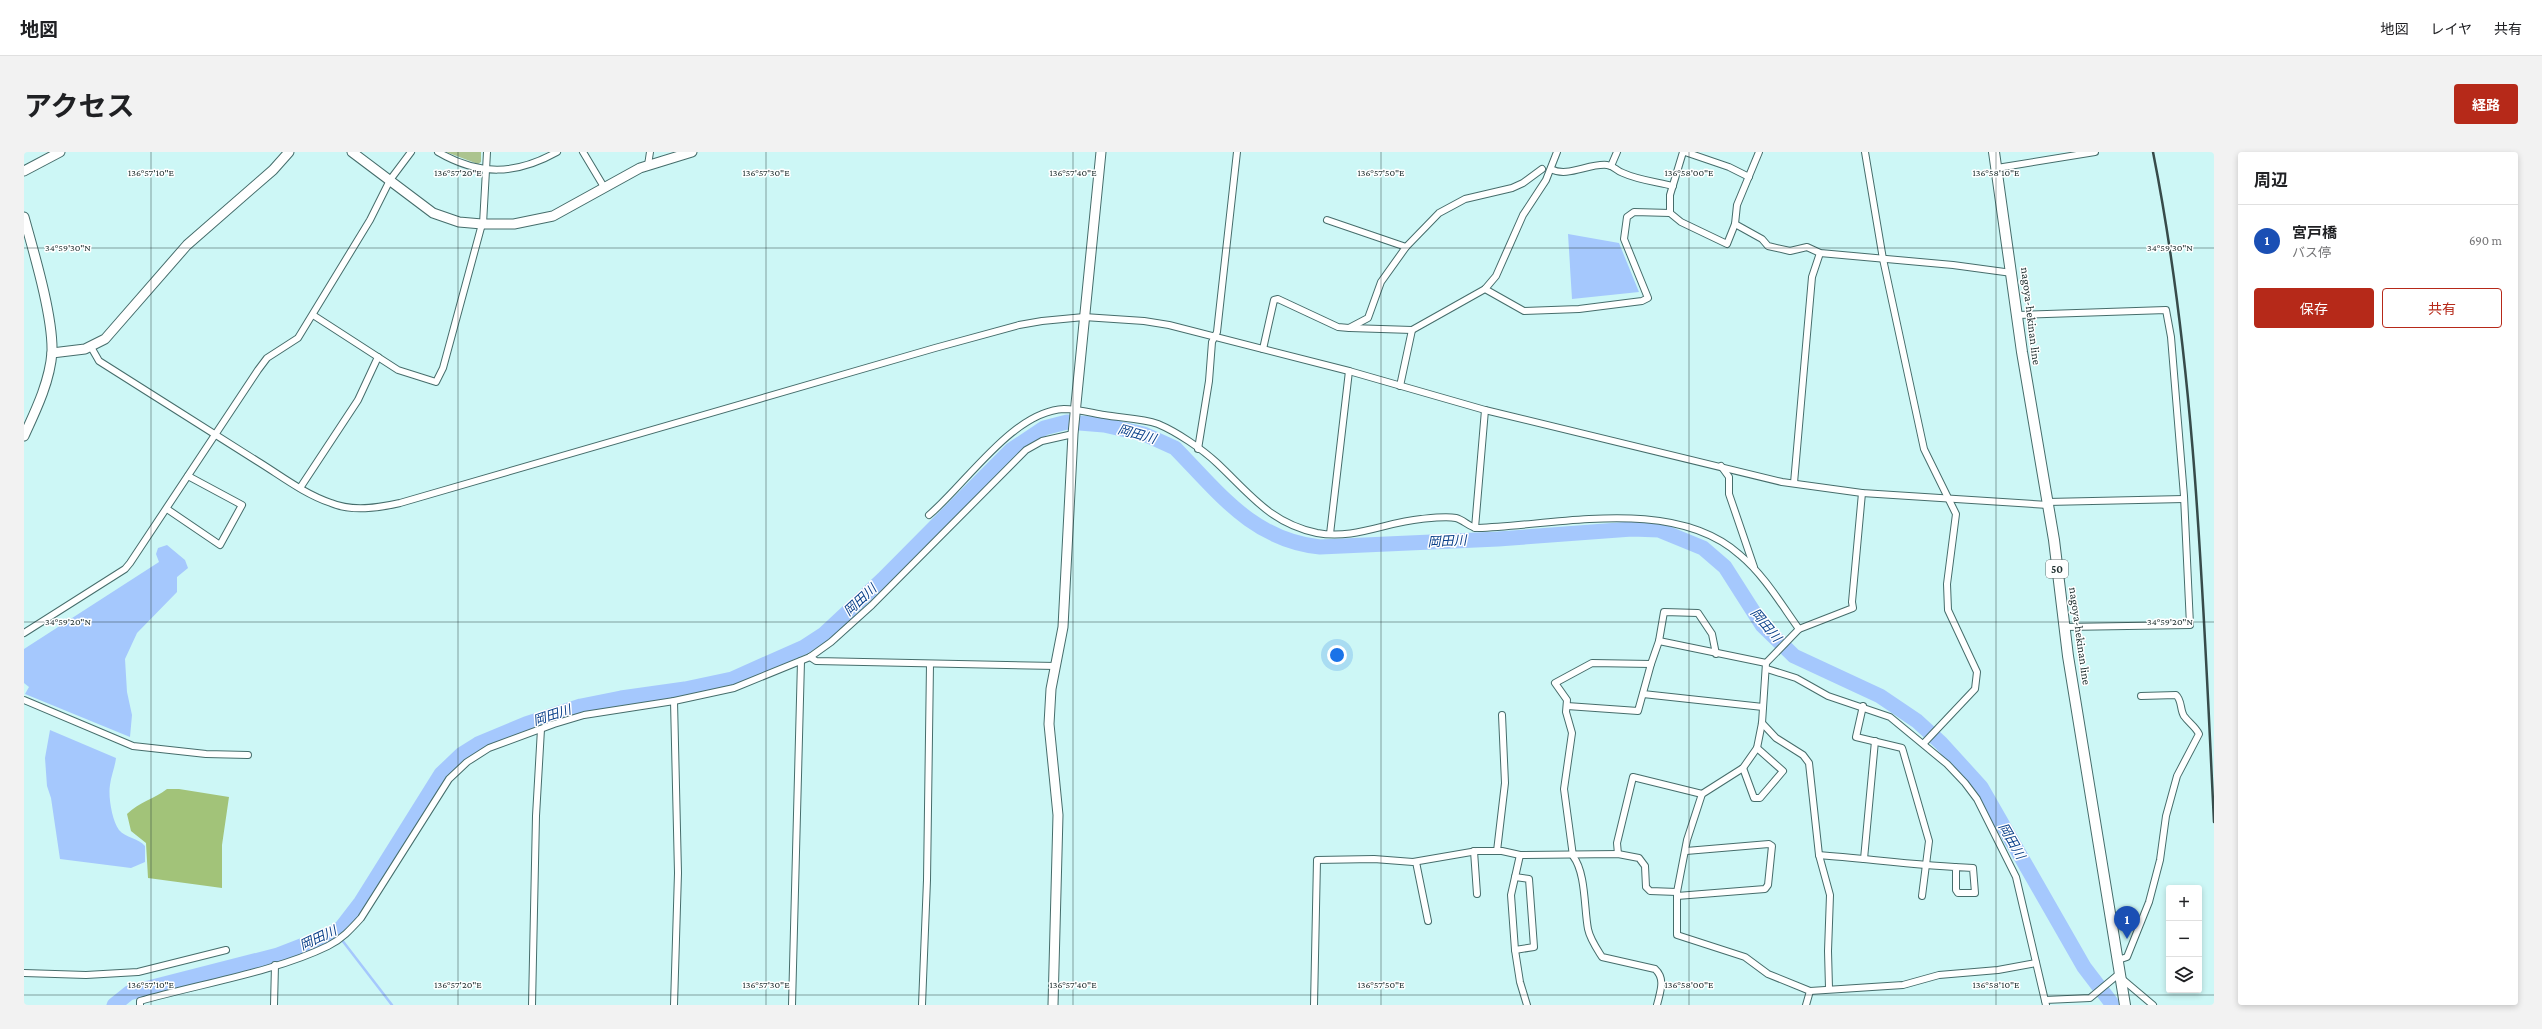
<!DOCTYPE html>
<html lang="ja">
<head>
<meta charset="utf-8">
<style>
  :root { --surface:#fff; --page:#f2f2f2; --text:#202124; --muted:#757577; --line:#e0e0e0; --accent:#b62919 }
  body { margin:0; font-family:"Crimson Pro","Noto Sans JP",serif; background:var(--page); color:var(--text) }
  .controls { position:absolute; right:12px; bottom:12px; display:grid; overflow:hidden; border-radius:4px; box-shadow:0 2px 6px #0003 }
  .controls button { width:36px; height:36px; display:grid; place-items:center; padding:0; border:0; border-bottom:1px solid var(--line); background:var(--surface); color:var(--text); font:20px sans-serif }
  .you { position:absolute; left:1313px; top:503px; width:14px; height:14px; margin:-10px; border:3px solid #fff; border-radius:50%; background:#1a73e8; box-shadow:0 0 0 6px #1a73e833 }
  .badge { display:grid; place-items:center; width:26px; height:26px; border-radius:50%; background:var(--accent); color:#fff; font-size:13px; font-weight:700 }
  .pin { position:absolute; translate:-50% -33px; filter:drop-shadow(0 1px 2px #0008) }
  .pin::after { content:''; position:absolute; top:21px; width:14px; height:12px; background:inherit; clip-path:polygon(0 0,100% 0,50% 100%) }
  .list { margin:0; padding:0; list-style:none }
  h2 { display:flex; justify-content:space-between; align-items:center; height:52px; margin:0; padding:0 16px; font-size:17px }
  h2 small { font-size:13px; font-weight:400; color:var(--muted) }
  .list li { display:grid; grid-template-columns:26px 1fr auto; gap:12px; align-items:center; box-sizing:border-box; height:72px; padding:0 16px; border-top:1px solid var(--line) }
  .list b { display:block; font-size:15px; white-space:nowrap }
  .list p { margin:0; font-size:13px; white-space:nowrap; color:var(--muted) }
  .list em { font-size:13px; font-style:normal; color:var(--muted) }
  .actions { display:flex; gap:8px; padding:12px 16px }
  .actions a { flex:1; padding:9px 0; border:1px solid var(--accent); border-radius:4px; text-align:center; font-size:14px; color:var(--accent) }
  .actions .main { background:var(--accent); color:#fff }
  .icon { flex:none; width:22px; height:22px; fill:none; stroke:currentColor; stroke-width:2; stroke-linecap:round; stroke-linejoin:round }
  .map { position:relative; flex:none; width:2190px; height:853px; overflow:hidden; border-radius:4px }
  header { display:flex; align-items:center; gap:24px; box-sizing:border-box; height:56px; padding:0 20px; background:var(--surface); border-bottom:1px solid var(--line) }
  header strong { font-size:19px }
  nav { display:flex; gap:22px; margin-inline-start:auto; font-size:14px }
  .intro { display:flex; align-items:center; justify-content:space-between; box-sizing:border-box; height:96px; padding:0 24px }
  h1 { margin:0; font-size:28px }
  .button { padding:10px 18px; border-radius:4px; background:var(--accent); color:#fff; font-size:14px; font-weight:700 }
  main { display:flex; gap:24px; padding:0 24px }
  aside { flex:1; background:var(--surface); border-radius:4px; box-shadow:0 2px 6px #0003 }
  .map>svg:first-child { display:block }
</style>
</head>
<body>
<header>
<strong>地図</strong>
<nav><a>地図</a><a>レイヤ</a><a>共有</a></nav>
</header>
<div class="intro"><h1>アクセス</h1><a class="button">経路</a></div>
<main>
<div class="map">
<svg width="2190" height="853" viewBox="0 0 2190 853">
  <rect width="100%" height="100%" fill="#cdf7f6"/>
  <path fill="#acc48f" d="M422,0h35v10l-3,2z"/>
  <path fill="#a2c379" d="M143,637h12l50,8 -7,48v43l-74,-10 -2,-35 -15,-12 -4,-17c12,-12 27,-15 40,-25z"/>
  <g fill="#a5c8fd">
    <path d="M1544,82l51,9 20,49 -67,7z"/>
    <path d="M143,393l18,15 3,8 -11,9v15l-40,41 -12,26 2,33 5,23 -2,22 -105,-43 4,-7 -5,-4v-34l135,-87 -3,-8 2,-6z"/>
    <path d="M26,578l66,28c-1,9 -5,18 -6,27 -2,11 2,36 9,45 7,8 19,8 26,16v16l-14,6 -71,-9 -9,-61 -4,-12 -2,-28z"/>
  </g>
  <g fill="none" stroke-linecap="round" stroke-linejoin="round">
    <path stroke="#a5c8fd" stroke-width="2.5" d="M311,779l57,74"/>
    <path stroke="#a5c8fd" stroke-width="15" d="M90,853l15,-12 149,-38 49,-19 14,-8 20,-26 80,-128 21,-20 16,-10 48,-20 55,-18 40,-8 64,-9 47,-10 72,-32 20,-13 59,-55 128,-129 33,-22 23,-6 37,3 40,9 31,14c44,45 78,92 145,99l178,-8 134,-10 27,1 44,18 22,19 37,58 32,31 86,40 37,25 24,22 40,44 103,180 29,38"/>
    <g stroke="#466d6b" stroke-width="8">
      <g id="street">
        <path d="M414,0c41,24 78,23 119,0"/>
        <path d="M559,0l21,35"/>
        <path d="M1661,0l44,15 20,10"/>
        <path d="M1841,0l18,107 41,190 32,65 -9,70 1,26 29,62 -2,17 -51,54"/>
        <path d="M624,13l2,-13"/>
        <path d="M1587,14l6,-14"/>
        <path d="M1973,16l98,-16"/>
        <path d="M1527,17c16,9 38,-6 56,-4 8,1 9,6 16,8 15,7 34,9 50,13"/>
        <path d="M1646,61v-18l13,-43"/>
        <path d="M1303,68l79,27"/>
        <path d="M459,72l4,-72"/>
        <path d="M1711,72l27,15 6,7 22,5 17,-4 13,6 133,12 59,8"/>
        <path d="M1461,137l39,22 55,-2 63,-8 6,-3 -24,-59 3,-22 7,-5 36,1 11,9 46,22 8,-20 2,-19 22,-53"/>
        <path d="M289,163l85,55 38,12 7,-14 39,-144"/>
        <path d="M1994,163l148,-5 5,27 13,159 6,129 -125,2"/>
        <path d="M1326,176l62,2"/>
        <path d="M67,195l8,14c53,33 105,67 158,100 23,14 47,33 74,42 21,9 47,5 69,0l535,-155 84,-23 23,-4 42,-4 60,4 25,4 180,46 136,39 297,72 80,11 186,12"/>
        <path d="M1239,197l11,-49 4,-1 60,28 11,1 19,-10 13,-36 25,-35 33,-34 26,-14 47,-11 11,-5 19,-14"/>
        <path d="M1376,234l12,-56 73,-41 11,-13 27,-61 23,-35 11,-28"/>
        <path d="M1174,297l11,-68 3,-39 5,-10 20,-180"/>
        <path d="M1697,314l8,11v17l25,73"/>
        <path d="M1770,331l18,-206 8,-24"/>
        <path d="M276,336l58,-88 20,-43"/>
        <path d="M1838,341l-10,109 1,6 -54,21 -33,34 -4,60 -5,25 -14,20 -41,26 -15,46 -10,52v43l68,22 23,17 42,17 93,-6 36,-10 59,-5 38,-7"/>
        <path d="M2023,350l137,-3"/>
        <path d="M143,357l53,36 22,-40 -54,-29"/>
        <path d="M905,363c37,-31 84,-104 135,-106 13,0 28,4 40,6 17,3 38,3 54,9 19,8 44,25 59,39 33,31 53,60 100,70 37,7 69,-11 104,-14 10,-1 25,-3 35,-1 8,2 14,10 22,10 81,-3 196,-32 262,27 24,20 41,49 59,74"/>
        <path d="M1451,376l10,-118"/>
        <path d="M1306,382l19,-163"/>
        <path d="M0,481l101,-64 5,-6 128,-193 9,-12 31,-20 72,-118 20,-40 21,-28"/>
        <path d="M1635,489l107,22"/>
        <path d="M786,505l6,4 240,5"/>
        <path d="M1743,517l29,9 32,18 62,21 57,47 18,19 12,16 39,78 30,128"/>
        <path d="M1619,542l120,13"/>
        <path d="M0,548l109,46 73,8 42,1"/>
        <path d="M1543,554l71,5 13,-47"/>
        <path d="M1839,554l-7,31 46,11 1,3 26,90 -7,55"/>
        <path d="M1738,571l14,15 27,17 6,8 10,92 11,40 -2,56 1,37"/>
        <path d="M1719,616l11,30h6l23,-27 -26,-23"/>
        <path d="M1450,699l3,43"/>
        <path d="M1473,699l8,-68 -3,-68"/>
        <path d="M1594,702l-1,-11 16,-66 69,17"/>
        <path d="M1496,703l-9,40 4,55 5,32 7,23"/>
        <path d="M1795,703c51,4 102,11 154,13l2,25h-17l-2,-3v-23"/>
        <path d="M1840,707l11,-118"/>
        <path d="M1392,710l12,59"/>
        <path d="M1653,744l88,-7 3,-4 4,-39 -3,-2 -83,7"/>
        <path d="M1491,798l19,-3 -5,-68 -14,-2"/>
        <path d="M2094,808l9,-3 22,-55 11,-42 6,-44 11,-40 22,-42c-4,-8 -10,-11 -15,-18 -4,-6 -2,-16 -8,-21l-35,1"/>
        <path d="M0,821l62,2 52,-3 88,-22"/>
        <path d="M2097,826l32,27"/>
        <path d="M2021,848l45,-2 30,-25"/>
        <path d="M116,853v-4c59,-17 135,-29 188,-55 14,-7 23,-17 33,-28l88,-139 18,-17 22,-14 65,-24 30,-9 90,-14 60,-13 76,-31 21,-15 41,-37 154,-155 16,-9 31,-7"/>
        <path d="M250,853l1,-40"/>
        <path d="M508,853l4,-189 5,-87"/>
        <path d="M650,853l4,-132 -4,-172"/>
        <path d="M768,853l9,-344"/>
        <path d="M898,853l5,-125 3,-216"/>
        <path d="M1290,853l3,-145 57,-1 39,3 64,-11h25l18,4 98,-1 21,4 6,8 1,21 4,4 27,1"/>
        <path d="M1633,853c3,-13 9,-26 -2,-36l-53,-12c-5,-8 -12,-18 -14,-28 -4,-21 -2,-56 -15,-73l-9,-67 8,-56 -6,-21 1,-12 -12,-17 37,-20 59,1 8,-23 5,-29 34,1 14,21 4,20"/>
        <path d="M1782,853l4,-14"/>
      </g>
    </g>
    <g stroke="#466d6b" stroke-width="11">
      <g id="secondary">
        <path d="M328,0l81,61 26,9 23,2h32l39,-8 87,-48 52,-16"/>
        <path d="M0,19l36,-19"/>
        <path d="M0,65c10,36 29,99 28,135 -2,29 -16,58 -28,84"/>
        <path d="M28,201l33,-4 20,-10 82,-94 86,-75 16,-18"/>
        <path d="M1029,853l5,-190 -9,-91 2,-35 12,-62 10,-193 28,-282"/>
      </g>
    </g>
    <g stroke="#466d6b" stroke-width="12">
      <path id="primary" d="M1970,0l28,200 32,188 14,116 57,349"/>
    </g>
    <use href="#street" stroke="#fff" stroke-width="6"/>
    <use href="#secondary" stroke="#fff" stroke-width="9"/>
    <use href="#primary" stroke="#fff" stroke-width="10"/>
    <path stroke="#374b4a" stroke-width="2.5" d="M2129,0c43,217 50,449 61,670"/>
  </g>
  <path fill="none" stroke="#223232" stroke-width="1" stroke-opacity="0.45" d="M127,0v853M434,0v853M742,0v853M1049,0v853M1357,0v853M1665,0v853M1972,0v853M0,96h2190M0,470h2190M0,843h2190"/>
  <g text-anchor="middle" dominant-baseline="central" stroke-width="3" stroke-linejoin="round" paint-order="stroke">
    <rect fill="#fff" stroke="#647070" stroke-width="1" x="2022" y="408" width="22" height="18" rx="3"/>
    <g font-size="11" font-weight="bold" fill="#223232">
      <text x="2033" y="417">50</text>
    </g>
    <g font-size="12" fill="#223232" stroke="#fff">
      <text transform="translate(2007 164) rotate(83)">nagoya-hekinan line</text>
      <text transform="translate(2056 484) rotate(82)">nagoya-hekinan line</text>
    </g>
    <g font-size="13" font-style="italic" fill="#0a408a" stroke="#fff">
      <text transform="translate(1113 282) rotate(16)">岡田川</text>
      <text transform="translate(1423 389) rotate(-3)">岡田川</text>
      <text transform="translate(836 448) rotate(-43)">岡田川</text>
      <text transform="translate(1742 473) rotate(50)">岡田川</text>
      <text transform="translate(528 563) rotate(-18)">岡田川</text>
      <text transform="translate(1988 689) rotate(60)">岡田川</text>
      <text transform="translate(294 786) rotate(-25)">岡田川</text>
    </g>
  </g>
  <g font-size="10" text-anchor="middle" fill="#223232" stroke="#fff" stroke-width="3" stroke-linejoin="round" paint-order="stroke">
    <text x="127" y="24">136°57'10"E</text>
    <text x="434" y="24">136°57'20"E</text>
    <text x="742" y="24">136°57'30"E</text>
    <text x="1049" y="24">136°57'40"E</text>
    <text x="1357" y="24">136°57'50"E</text>
    <text x="1665" y="24">136°58'00"E</text>
    <text x="1972" y="24">136°58'10"E</text>
    <text x="44" y="99">34°59'30"N</text>
    <text x="2146" y="99">34°59'30"N</text>
    <text x="44" y="473">34°59'20"N</text>
    <text x="2146" y="473">34°59'20"N</text>
    <text x="127" y="836">136°57'10"E</text>
    <text x="434" y="836">136°57'20"E</text>
    <text x="742" y="836">136°57'30"E</text>
    <text x="1049" y="836">136°57'40"E</text>
    <text x="1357" y="836">136°57'50"E</text>
    <text x="1665" y="836">136°58'00"E</text>
    <text x="1972" y="836">136°58'10"E</text>
  </g>
</svg>
<div class="controls">
<button>+</button>
<button>−</button>
<button><svg class="icon" aria-label="layers" viewBox="0 0 24 24"><path d="M12 4l9 5-9 5-9-5zM3 14l9 5 9-5"/></svg></button>
</div>
<div class="you"></div>
<div class="pin badge" style="left:2103px;top:787px;background:#1a4fb4">1</div>
</div>
<aside>
<h2>周辺<small></small></h2>
<ul class="list">
<li><span class="badge" style="background:#1a4fb4">1</span><div><b>宮戸橋</b><p>バス停</p></div><em>690 m</em></li>
</ul>
<div class="actions"><a class="main">保存</a><a>共有</a></div>
</aside>
</main>
</body>
</html>
